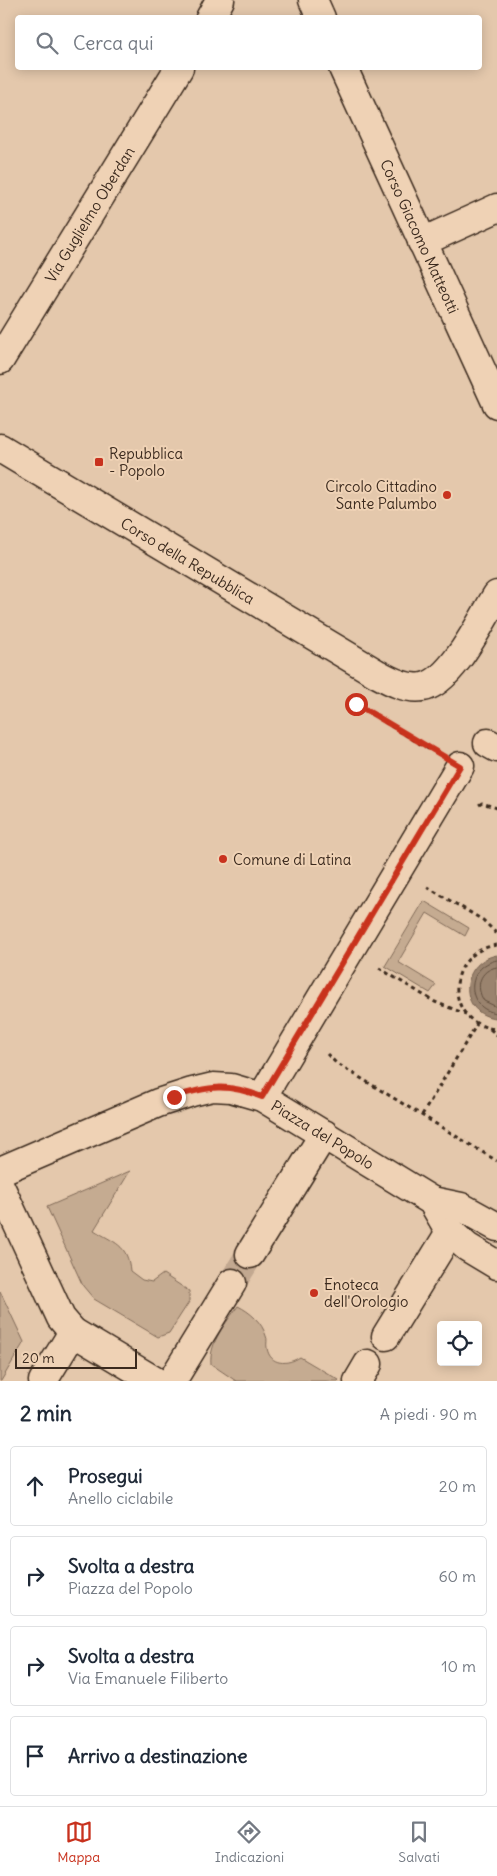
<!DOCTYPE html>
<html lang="it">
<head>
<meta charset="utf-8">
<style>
  :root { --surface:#fff; --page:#f6f6f7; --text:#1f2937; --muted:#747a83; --line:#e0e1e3; --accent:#c8321e }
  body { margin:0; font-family:Delius,sans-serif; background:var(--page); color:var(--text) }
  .controls { position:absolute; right:15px; bottom:15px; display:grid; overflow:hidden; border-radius:5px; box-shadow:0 2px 12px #0003 }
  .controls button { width:45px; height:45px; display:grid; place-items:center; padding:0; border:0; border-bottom:1px solid var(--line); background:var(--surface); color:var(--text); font:25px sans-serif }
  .scale { position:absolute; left:15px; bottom:12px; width:122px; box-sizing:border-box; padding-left:5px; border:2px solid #3b2a1e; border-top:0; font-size:14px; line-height:18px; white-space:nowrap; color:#3b2a1e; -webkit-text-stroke:4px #efd2b5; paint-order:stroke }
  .stop { position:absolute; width:15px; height:15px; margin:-11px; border:4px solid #c8321e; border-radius:50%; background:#fff }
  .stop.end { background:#c8321e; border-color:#fff; box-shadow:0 1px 5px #0008 }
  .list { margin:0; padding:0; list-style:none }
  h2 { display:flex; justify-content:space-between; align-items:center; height:65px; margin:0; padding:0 20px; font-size:21px }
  h2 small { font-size:16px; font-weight:400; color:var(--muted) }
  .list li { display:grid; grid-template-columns:32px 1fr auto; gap:15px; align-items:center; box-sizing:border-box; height:80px; margin:0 10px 10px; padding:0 10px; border:1px solid var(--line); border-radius:5px }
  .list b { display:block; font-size:19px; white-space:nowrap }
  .list p { margin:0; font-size:16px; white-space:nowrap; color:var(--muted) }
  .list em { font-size:16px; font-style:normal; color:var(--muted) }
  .icon { flex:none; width:28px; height:28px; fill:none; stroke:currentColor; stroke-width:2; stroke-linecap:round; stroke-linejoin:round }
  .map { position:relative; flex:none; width:497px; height:1381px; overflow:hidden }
  .search { position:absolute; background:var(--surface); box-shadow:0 2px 12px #0003; left:15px; right:15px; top:15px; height:55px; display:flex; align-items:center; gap:12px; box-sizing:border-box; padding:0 18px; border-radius:5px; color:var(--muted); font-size:19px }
  .sheet { height:425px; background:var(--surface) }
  nav { display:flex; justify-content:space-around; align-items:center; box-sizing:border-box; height:70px; border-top:1px solid var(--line); background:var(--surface); font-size:14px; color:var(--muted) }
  nav a { display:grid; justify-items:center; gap:2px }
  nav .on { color:var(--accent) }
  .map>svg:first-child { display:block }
</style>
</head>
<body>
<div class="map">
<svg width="497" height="1381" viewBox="0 0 497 1381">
  <rect width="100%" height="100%" fill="#e4c8ac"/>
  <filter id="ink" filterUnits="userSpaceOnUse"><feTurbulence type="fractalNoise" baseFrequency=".02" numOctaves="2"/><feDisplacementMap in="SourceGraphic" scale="10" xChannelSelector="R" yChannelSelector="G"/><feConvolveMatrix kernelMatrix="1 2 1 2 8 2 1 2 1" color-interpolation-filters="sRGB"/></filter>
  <g filter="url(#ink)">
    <g fill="#c5ab91" stroke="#806a58">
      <path d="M424,901l45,27 -4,8 -38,-23 -29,49 38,23 -6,8 -45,-27z"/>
      <path d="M130,1171l-36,59c20,13 34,14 36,41l12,9 10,2 11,-8 26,17v11l-20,31 -11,4 -64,-38 -11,-13 -36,-79z"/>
      <path d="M0,1291l24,51 -23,39h-1z"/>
      <path d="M238,1306c12,6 24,16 28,30 2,3 0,8 1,12 3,18 21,17 33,9l39,23 -1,1h-102l-25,-17c-2,-22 15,-41 27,-58z"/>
    </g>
    <path fill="#9a836e" stroke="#745f4e" d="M497,955v63c-39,-2 -39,-56 0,-63z"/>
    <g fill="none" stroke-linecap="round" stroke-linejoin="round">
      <g stroke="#614e3e" stroke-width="1">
        <path d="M497,960c-32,6 -33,49 0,53"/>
        <path d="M497,967c-18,3 -22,20 -13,34l13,6"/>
      </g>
      <path stroke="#c2a890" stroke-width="28" stroke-dasharray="28 14" stroke-linecap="butt" d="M232,1283l18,-29"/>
      <g stroke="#3b2a1e" stroke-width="31">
        <g id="street">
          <path d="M313,0l8,18"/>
          <path d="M210,18l10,-18"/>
          <path id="s1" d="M343,68l154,336"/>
          <path d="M422,242l75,-34"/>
          <path id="s2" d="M0,360l179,-292"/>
          <path id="s3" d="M0,448l376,225c13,7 31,17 47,14 29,-5 59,-68 74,-92"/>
          <path d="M488,743l9,5"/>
          <path d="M262,1097l198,-331"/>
          <path id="s4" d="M0,1171l158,-68 34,-11 21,-5 18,1 31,9 170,104 18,31 17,15 30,18"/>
          <path d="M0,1186l61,132 12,14 82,49"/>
          <path d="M432,1201l29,6 36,20"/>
          <path d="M250,1254l74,-120"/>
          <path d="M386,1336l64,-104"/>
          <path d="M43,1381l30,-49"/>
          <path d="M172,1381l60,-98"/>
          <path d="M358,1381l10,-17"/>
        </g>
      </g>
      <g stroke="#3b2a1e" stroke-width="3" stroke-dasharray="4 4" stroke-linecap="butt">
        <path d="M371,713l58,36"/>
        <path d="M479,805l3,-2 15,5"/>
        <path d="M427,887l56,33 14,14"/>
        <path d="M497,945c-53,7 -54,80 0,84"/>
        <path d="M379,968l56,34 31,12"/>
        <path d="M490,1029l7,6"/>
        <path d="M327,1054l9,9 161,98"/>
        <path d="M422,1115l55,-91"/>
      </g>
      <use href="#street" stroke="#efd2b5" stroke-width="28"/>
    </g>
  </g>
  <g fill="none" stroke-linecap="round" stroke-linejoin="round" filter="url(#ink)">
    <path stroke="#c8321e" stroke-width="6" d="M174,1097c35,-11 53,-14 88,0l198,-331 -104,-62"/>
  </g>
  <g fill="#c8321e" stroke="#efd2b5" stroke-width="2">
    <rect x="94" y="457" width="10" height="10" rx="2.5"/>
    <circle cx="447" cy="495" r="5"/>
    <circle cx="223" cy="859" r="5"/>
    <circle cx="314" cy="1293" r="5"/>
  </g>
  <g text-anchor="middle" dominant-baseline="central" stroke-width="4" stroke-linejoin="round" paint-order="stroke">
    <g font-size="15" fill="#3b2a1e" stroke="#efd2b5">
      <text stroke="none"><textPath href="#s2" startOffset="171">Via Guglielmo Oberdan</textPath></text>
      <text stroke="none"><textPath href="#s1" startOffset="185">Corso Giacomo Matteotti</textPath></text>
      <text stroke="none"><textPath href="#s3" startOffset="219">Corso della Repubblica</textPath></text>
      <text stroke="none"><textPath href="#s4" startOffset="351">Piazza del Popolo</textPath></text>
    </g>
    <g font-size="15" fill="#3b2a1e" stroke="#efd2b5" text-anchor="start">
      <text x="109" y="453">Repubblica<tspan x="109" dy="17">- Popolo</tspan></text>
      <text x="437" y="486" text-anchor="end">Circolo Cittadino<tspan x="437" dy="17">Sante Palumbo</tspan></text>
      <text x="233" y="859">Comune di Latina</text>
      <text x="324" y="1284">Enoteca<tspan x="324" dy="17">dell'Orologio</tspan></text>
    </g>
  </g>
</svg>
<div class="controls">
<button><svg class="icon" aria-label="locate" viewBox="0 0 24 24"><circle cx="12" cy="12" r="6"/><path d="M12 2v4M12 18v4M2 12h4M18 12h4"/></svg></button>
</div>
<div class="scale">20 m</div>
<div class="stop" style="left:356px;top:704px"></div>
<div class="stop end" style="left:174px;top:1097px"></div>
<div class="search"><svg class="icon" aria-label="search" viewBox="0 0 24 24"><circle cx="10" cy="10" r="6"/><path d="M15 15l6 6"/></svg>Cerca qui</div>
</div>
<section class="sheet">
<h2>2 min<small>A piedi · 90 m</small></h2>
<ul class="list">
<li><svg class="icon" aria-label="ahead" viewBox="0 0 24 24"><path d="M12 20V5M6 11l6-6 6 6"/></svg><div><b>Prosegui</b><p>Anello ciclabile</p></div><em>20 m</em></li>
<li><svg class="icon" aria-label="right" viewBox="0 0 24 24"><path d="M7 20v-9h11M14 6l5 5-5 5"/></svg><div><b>Svolta a destra</b><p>Piazza del Popolo</p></div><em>60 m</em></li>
<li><svg class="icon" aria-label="right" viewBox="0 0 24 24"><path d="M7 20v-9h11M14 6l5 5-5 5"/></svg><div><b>Svolta a destra</b><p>Via Emanuele Filiberto</p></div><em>10 m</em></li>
<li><svg class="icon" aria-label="arrive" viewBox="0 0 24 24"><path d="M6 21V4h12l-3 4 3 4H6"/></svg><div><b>Arrivo a destinazione</b></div></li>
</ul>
</section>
<nav>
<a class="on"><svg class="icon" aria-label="map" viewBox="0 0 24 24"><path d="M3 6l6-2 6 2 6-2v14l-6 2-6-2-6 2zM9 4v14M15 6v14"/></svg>Mappa</a>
<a><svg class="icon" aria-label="directions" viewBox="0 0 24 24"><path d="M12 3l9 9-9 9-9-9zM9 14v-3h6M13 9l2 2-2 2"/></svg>Indicazioni</a>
<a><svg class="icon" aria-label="saved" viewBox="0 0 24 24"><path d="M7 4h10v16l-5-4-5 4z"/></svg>Salvati</a>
</nav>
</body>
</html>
